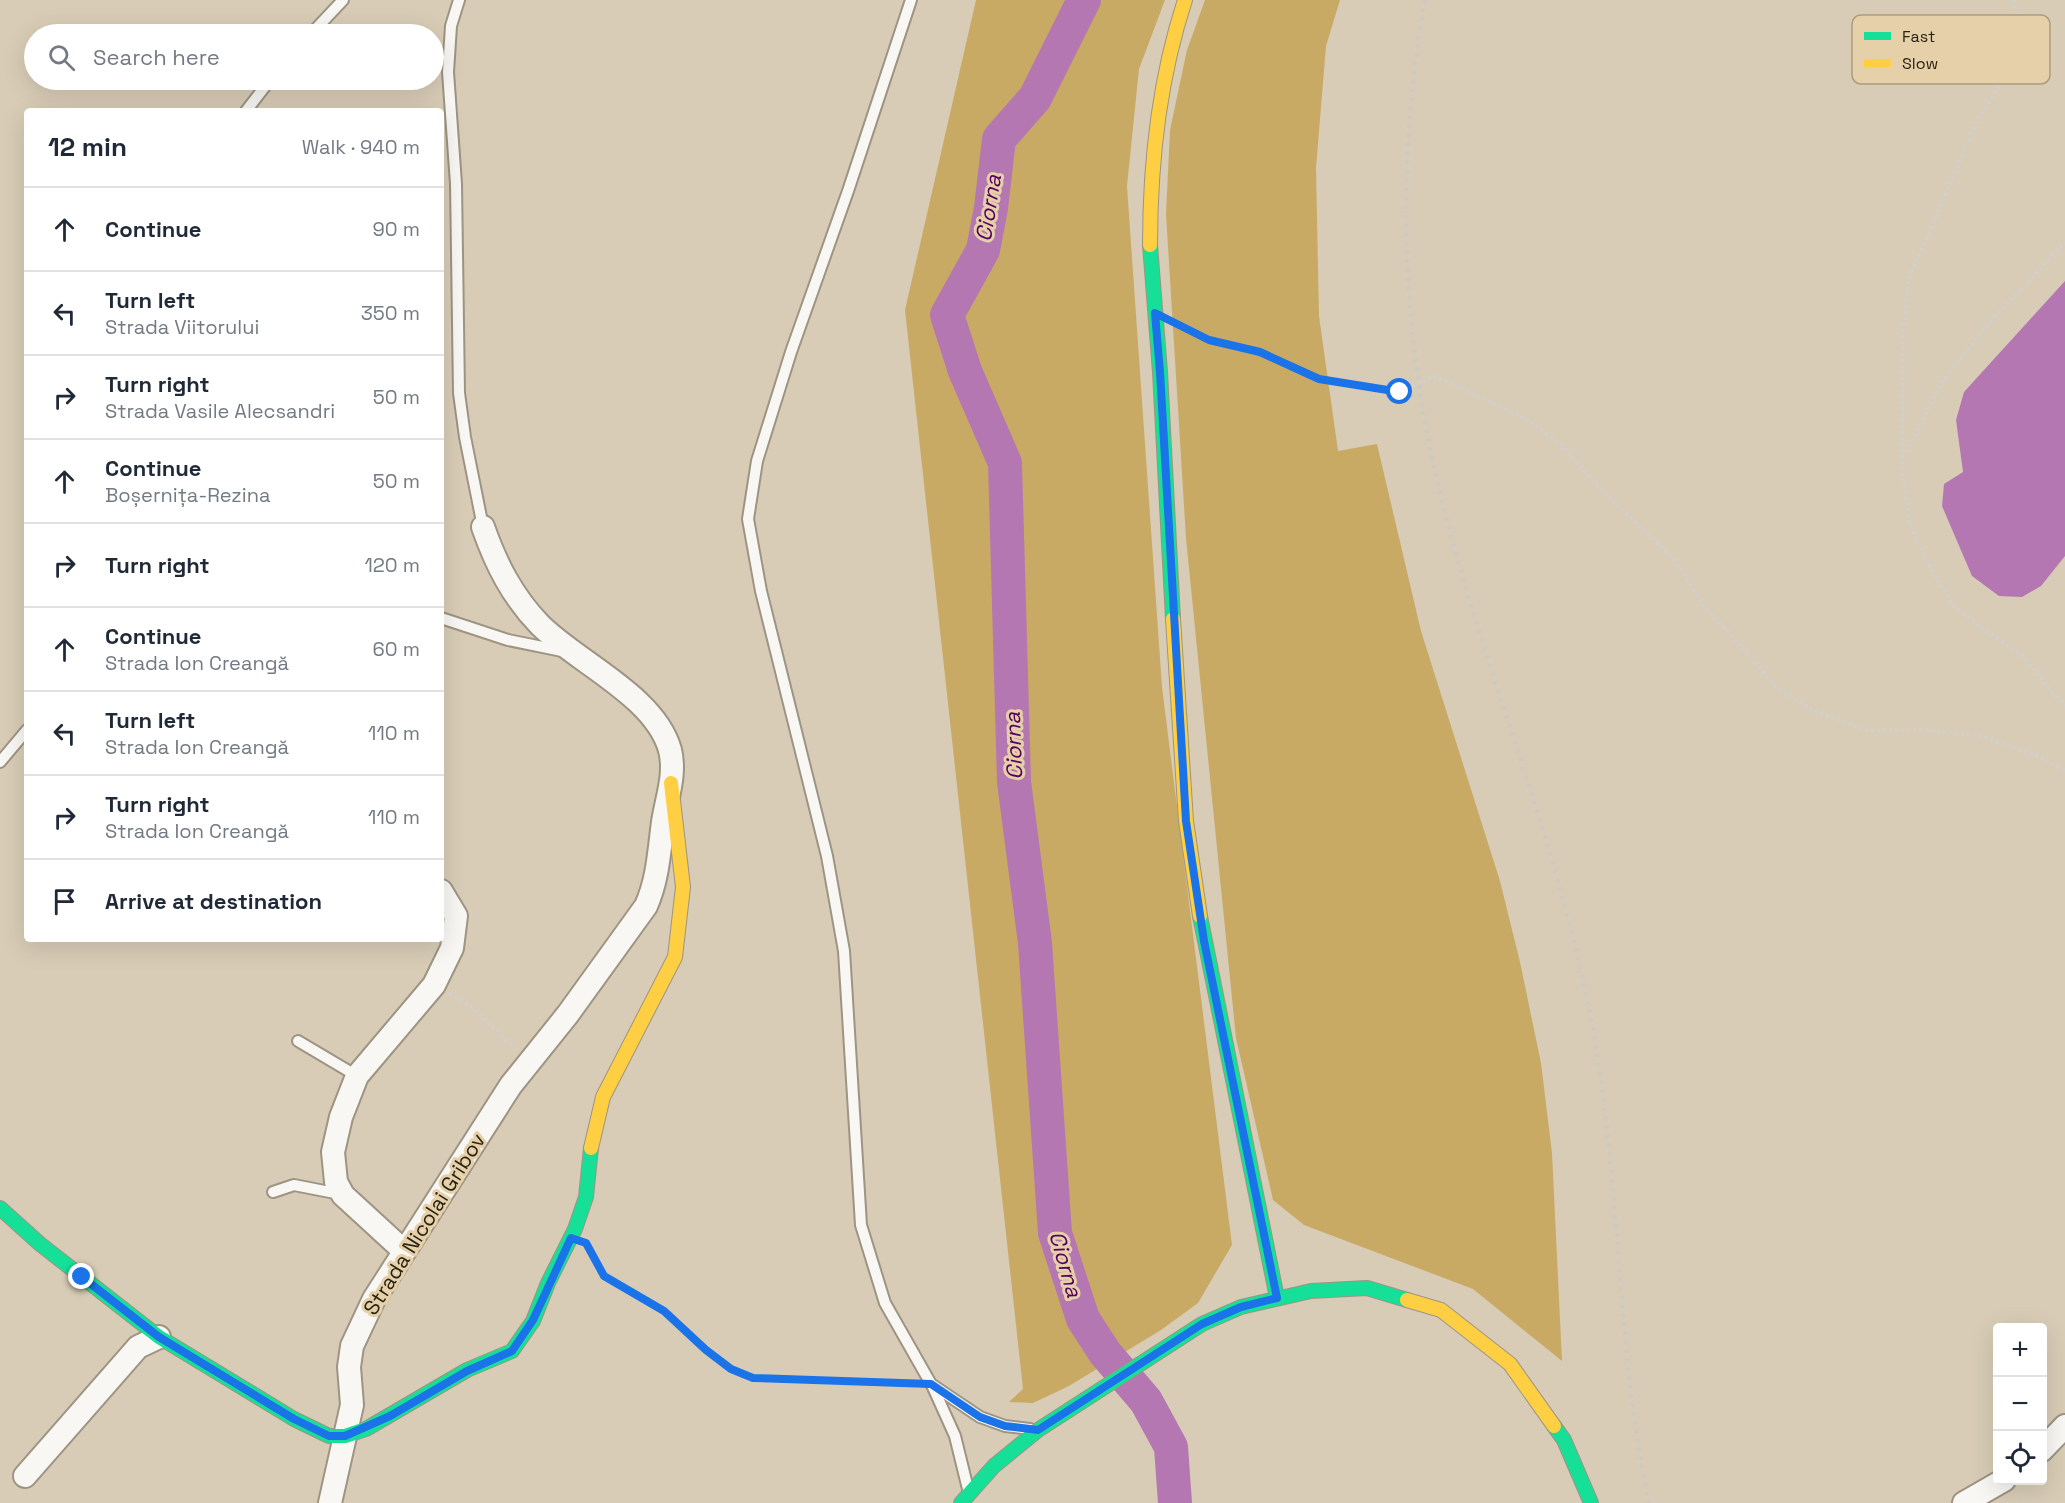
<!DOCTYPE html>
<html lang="en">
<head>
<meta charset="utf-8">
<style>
  :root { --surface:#fff; --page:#f6f6f7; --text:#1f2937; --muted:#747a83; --line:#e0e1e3 }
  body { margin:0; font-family:"Space Grotesk",sans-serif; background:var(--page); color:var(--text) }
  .controls { position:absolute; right:18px; bottom:18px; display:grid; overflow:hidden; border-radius:6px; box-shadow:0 6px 24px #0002 }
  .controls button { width:54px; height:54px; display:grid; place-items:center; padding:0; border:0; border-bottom:2px solid var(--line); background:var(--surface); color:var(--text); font:30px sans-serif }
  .stop { position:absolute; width:18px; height:18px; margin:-14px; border:4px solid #1a73e8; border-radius:50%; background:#fff }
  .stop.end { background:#1a73e8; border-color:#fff; box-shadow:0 2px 6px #0008 }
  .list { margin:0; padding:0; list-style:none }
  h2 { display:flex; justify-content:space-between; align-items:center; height:78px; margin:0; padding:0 24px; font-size:26px }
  h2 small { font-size:20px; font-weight:400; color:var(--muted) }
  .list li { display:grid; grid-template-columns:39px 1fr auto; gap:18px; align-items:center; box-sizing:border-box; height:84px; padding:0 24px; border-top:2px solid var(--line) }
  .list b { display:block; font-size:22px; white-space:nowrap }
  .list p { margin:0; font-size:20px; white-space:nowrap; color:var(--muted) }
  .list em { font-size:20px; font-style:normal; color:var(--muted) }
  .icon { flex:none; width:33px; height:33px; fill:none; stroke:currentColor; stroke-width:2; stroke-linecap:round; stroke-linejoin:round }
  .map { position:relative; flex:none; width:2065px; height:1503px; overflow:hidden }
  .search { position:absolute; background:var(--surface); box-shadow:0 6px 24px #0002; left:24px; top:24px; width:420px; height:66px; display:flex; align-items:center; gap:15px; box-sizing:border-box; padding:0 21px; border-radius:33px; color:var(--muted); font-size:22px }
  .panel { position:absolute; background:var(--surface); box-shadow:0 6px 24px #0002; left:24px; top:108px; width:420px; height:834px; border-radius:6px }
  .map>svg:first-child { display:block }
</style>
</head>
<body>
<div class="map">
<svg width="2065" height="1503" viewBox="0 0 2065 1503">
  <rect width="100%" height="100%" fill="#d8ccb6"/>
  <g fill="#c9aa65">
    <path d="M976,0h189l-26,69 -12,117 35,501 70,558 -34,58 -37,27 -92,56 -36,17 -24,-1 14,-13 -118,-1079z"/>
    <path d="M1205,0h135l-14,46 -10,122 3,148 19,135 39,-7 44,187 79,250 20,81 21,101 11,90 10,208 -89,-72 -169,-64 -31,-25 -37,-162 -50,-500 -20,-324 4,-84 17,-80z"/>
  </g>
  <path fill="#b577b2" d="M2065,281v275l-24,30 -19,11 -23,-1 -27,-20 -30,-70 2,-22 19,-12 -7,-52 8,-28z"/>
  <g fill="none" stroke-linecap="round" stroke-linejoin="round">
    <path stroke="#b577b2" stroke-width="34" d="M1084,0l-49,98 -36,41 -8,69 -8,42 -36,65 18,56 40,92 9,319 21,161 20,290 28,86 22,34 41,48 25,46 4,56"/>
    <g stroke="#9d9483" stroke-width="14">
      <g id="lane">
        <path d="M459,0l-8,26 -3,46 8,112 3,209 6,44 18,90"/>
        <path d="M911,0l-63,191 -57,161 -34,109 -9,58 13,72 66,265 17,95 17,274 24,78 46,81 49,33 25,9 25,3"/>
        <path d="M311,34l32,-34"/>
        <path d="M246,111l24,-31"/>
        <path d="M441,618l67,22 54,11"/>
        <path d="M0,762l27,-32"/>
        <path d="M298,1041l59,35"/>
        <path d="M273,1192l21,-7 46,9"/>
        <path d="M932,1385l23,51 13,53"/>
      </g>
    </g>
    <g stroke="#9d9483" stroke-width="26">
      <g id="street">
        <path d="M404,1251l-61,-56 -7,-13 -3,-30 8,-35 16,-41 77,-91 18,-37 4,-32 -15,-25"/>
        <path d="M2042,1450l23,-24"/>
        <path d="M25,1476l113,-129 21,-10"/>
        <path d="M330,1503l22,-98 -3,-38 3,-21 22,-47 137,-214 57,-71 78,-108c12,-27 13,-54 17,-84 4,-25 13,-48 7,-72 -15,-54 -92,-87 -130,-125 -28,-29 -44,-61 -57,-98"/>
        <path d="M1964,1503l40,-23"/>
      </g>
    </g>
    <g stroke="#9d9483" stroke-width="16">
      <g id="fast">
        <path d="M1150,245l10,127 13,247"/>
        <path d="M1200,916l77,382"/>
        <path d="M0,1208l40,36 119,93 135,82 35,17h16l21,-7 101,-59 45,-19 21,-30 15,-38 27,-54 11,-32 5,-49"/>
        <path d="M1554,1426l10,14 27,63"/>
        <path d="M961,1503l33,-37 44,-36 164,-106 39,-17 70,-16 56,-3 40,12"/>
      </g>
    </g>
    <g stroke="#9d9483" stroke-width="16">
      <g id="slow">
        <path d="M1150,245c0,-83 9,-166 35,-245"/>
        <path d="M1173,619l13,202 14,95"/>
        <path d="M591,1148l12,-51 72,-140 8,-70 -12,-104"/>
        <path d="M1407,1300l34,10 69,54 44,62"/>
      </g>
    </g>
    <g stroke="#d2cfc8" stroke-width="4" stroke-dasharray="3 3" stroke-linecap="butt">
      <path d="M2013,0l14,42 -49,78 -70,160 -5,60 -1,128 8,56 20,43 25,41 70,50 40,50"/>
      <path d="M1179,325l30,15 51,12 59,27 81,13 34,-16 91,42 36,26 44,50 68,63 30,47 74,83 34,22 56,22 57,-1 58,6 57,20 26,15"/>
      <path d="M1906,452l37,-72 48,-59 74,-79"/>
      <path d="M450,993l25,17 40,38"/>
      <path d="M591,1251l13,26 60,34 15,11 27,28 25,19 22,9 162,5"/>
    </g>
    <use href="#lane" stroke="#f9f7f4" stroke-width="10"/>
    <use href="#street" stroke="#f9f7f4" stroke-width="22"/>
    <use href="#fast" stroke="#16e098" stroke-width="14"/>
    <use href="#slow" stroke="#ffcf43" stroke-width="14"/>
    <path stroke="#cdc9c4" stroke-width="4.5" stroke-dasharray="3 6" stroke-linecap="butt" d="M1425,0c-29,161 -24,330 14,489 41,167 108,327 145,495 38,171 29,348 65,519"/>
  </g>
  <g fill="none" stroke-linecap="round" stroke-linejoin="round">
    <path stroke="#1a73e8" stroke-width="8" d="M82,1277l77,60 135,82 35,17h16l45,-20 77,-45 45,-20 21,-31 38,-82 15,5 18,33 60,35 42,39 25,19 22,9 178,6 49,33 25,9 33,4 164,-106 39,-17 36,-9 -73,-357 -18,-120 -26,-449 -5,-59 54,27 51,12 59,27 81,13"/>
  </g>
  <g text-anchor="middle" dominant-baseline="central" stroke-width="6" stroke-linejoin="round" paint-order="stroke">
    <g font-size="21" fill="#2a2314" stroke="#e5d0a9">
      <text transform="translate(424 1224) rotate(-58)">Strada Nicolai Gribov</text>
    </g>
    <g font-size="22" font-style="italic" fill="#560160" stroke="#e5d0a9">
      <text transform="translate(988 208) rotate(-81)">Ciorna</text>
      <text transform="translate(1013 746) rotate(-92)">Ciorna</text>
      <text transform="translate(1066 1264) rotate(74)">Ciorna</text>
    </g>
  </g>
  <rect x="1852" y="15" width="198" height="69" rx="9" fill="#e5d0a9" stroke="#ad9c7c" stroke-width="1.5"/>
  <rect x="1864" y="32" width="27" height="8" fill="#16e098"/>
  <rect x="1864" y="59" width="27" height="8" fill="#ffcf43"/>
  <g font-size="16" fill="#2a2314">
    <text x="1902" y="42">Fast</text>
    <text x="1902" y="69">Slow</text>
  </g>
</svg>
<div class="controls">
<button>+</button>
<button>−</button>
<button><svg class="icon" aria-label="locate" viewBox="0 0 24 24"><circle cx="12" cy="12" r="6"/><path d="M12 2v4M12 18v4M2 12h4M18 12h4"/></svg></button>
</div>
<div class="stop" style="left:1400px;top:392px"></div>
<div class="stop end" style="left:82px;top:1277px"></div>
<div class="search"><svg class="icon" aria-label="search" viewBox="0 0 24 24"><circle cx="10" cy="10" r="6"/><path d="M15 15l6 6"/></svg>Search here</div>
<section class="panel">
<h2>12 min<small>Walk · 940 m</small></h2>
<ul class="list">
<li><svg class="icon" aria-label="ahead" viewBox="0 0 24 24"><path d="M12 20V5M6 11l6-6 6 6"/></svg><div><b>Continue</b></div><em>90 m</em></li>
<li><svg class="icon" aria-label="left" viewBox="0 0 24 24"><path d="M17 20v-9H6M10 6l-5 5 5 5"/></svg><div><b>Turn left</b><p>Strada Viitorului</p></div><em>350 m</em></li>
<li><svg class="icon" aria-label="right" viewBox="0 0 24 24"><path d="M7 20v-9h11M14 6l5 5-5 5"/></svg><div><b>Turn right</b><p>Strada Vasile Alecsandri</p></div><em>50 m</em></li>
<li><svg class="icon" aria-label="ahead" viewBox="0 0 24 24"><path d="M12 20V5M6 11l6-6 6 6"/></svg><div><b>Continue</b><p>Boșernița-Rezina</p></div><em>50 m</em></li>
<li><svg class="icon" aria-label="right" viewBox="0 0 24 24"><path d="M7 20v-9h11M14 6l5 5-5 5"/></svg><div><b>Turn right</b></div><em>120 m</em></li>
<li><svg class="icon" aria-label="ahead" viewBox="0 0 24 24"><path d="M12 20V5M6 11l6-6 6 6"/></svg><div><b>Continue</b><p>Strada Ion Creangă</p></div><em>60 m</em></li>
<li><svg class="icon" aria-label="left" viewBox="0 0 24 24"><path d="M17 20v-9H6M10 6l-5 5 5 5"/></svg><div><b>Turn left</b><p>Strada Ion Creangă</p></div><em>110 m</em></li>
<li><svg class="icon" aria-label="right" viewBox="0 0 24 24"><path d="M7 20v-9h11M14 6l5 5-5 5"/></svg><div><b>Turn right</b><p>Strada Ion Creangă</p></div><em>110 m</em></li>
<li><svg class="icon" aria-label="arrive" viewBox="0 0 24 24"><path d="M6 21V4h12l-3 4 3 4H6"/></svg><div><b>Arrive at destination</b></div></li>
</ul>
</section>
</div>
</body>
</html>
